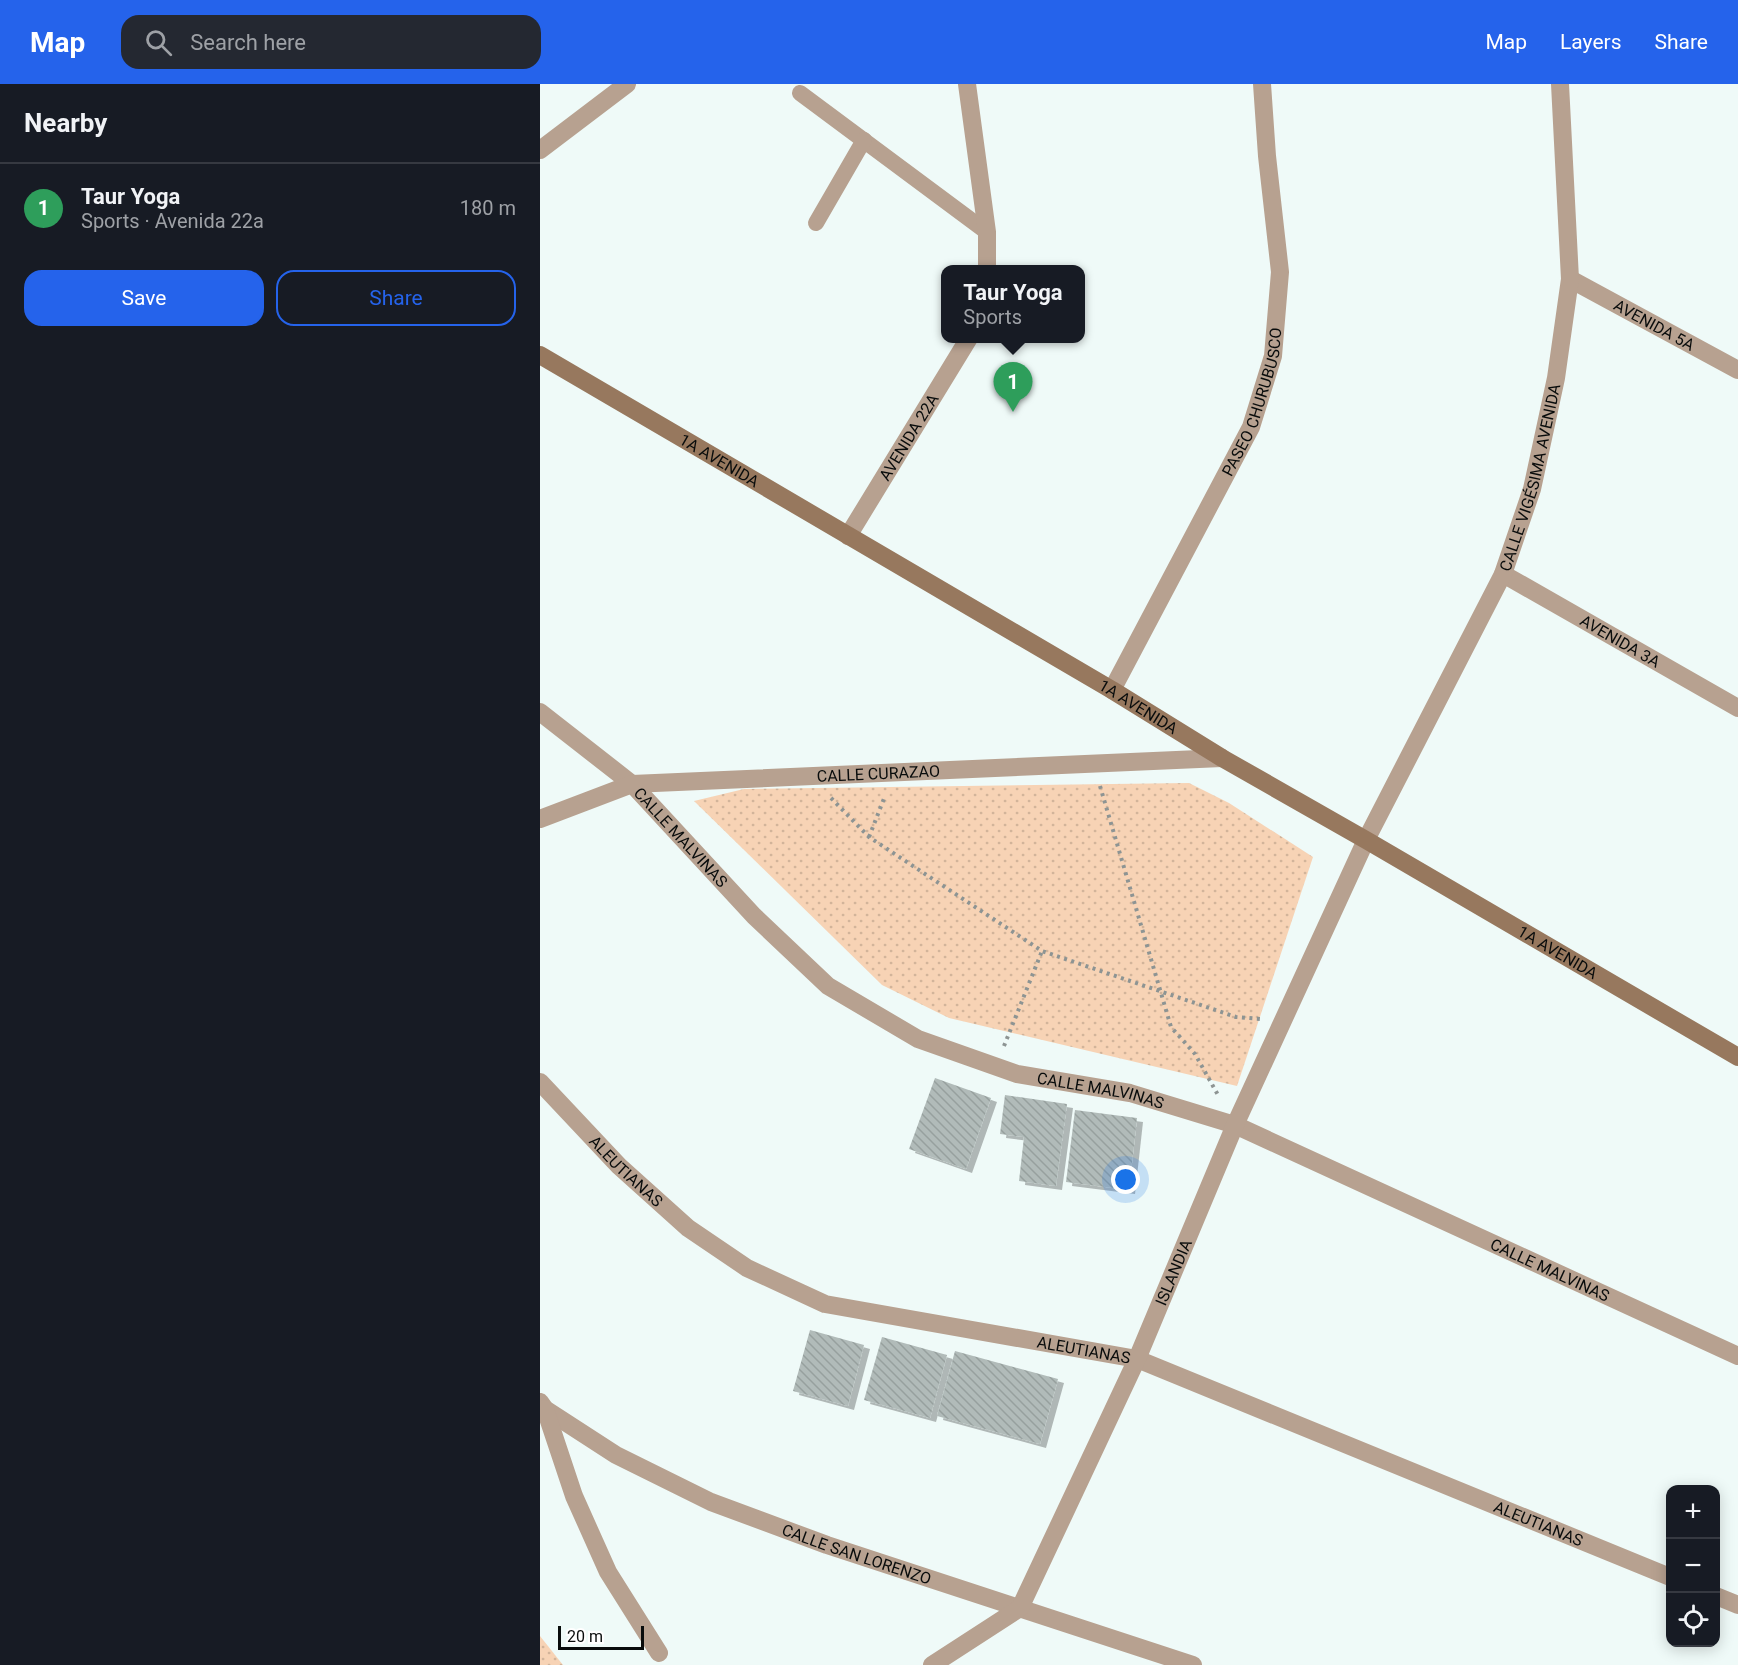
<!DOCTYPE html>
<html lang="en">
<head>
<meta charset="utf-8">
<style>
  :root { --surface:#171b24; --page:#242831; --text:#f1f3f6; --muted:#9ea1a6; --line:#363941; --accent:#2563eb }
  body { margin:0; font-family:Roboto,sans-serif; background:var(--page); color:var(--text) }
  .controls { position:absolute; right:18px; bottom:18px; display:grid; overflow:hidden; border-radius:12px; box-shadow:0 3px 15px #0003 }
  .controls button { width:54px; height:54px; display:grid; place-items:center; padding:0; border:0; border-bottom:2px solid var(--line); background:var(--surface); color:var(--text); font:30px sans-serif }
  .scale { position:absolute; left:18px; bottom:15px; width:86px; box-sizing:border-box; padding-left:6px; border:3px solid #090c0c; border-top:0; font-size:16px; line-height:21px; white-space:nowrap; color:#090c0c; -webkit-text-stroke:4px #fff; paint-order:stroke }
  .you { position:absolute; left:586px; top:1096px; width:21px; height:21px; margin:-15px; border:4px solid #fff; border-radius:50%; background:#1a73e8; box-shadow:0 0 0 9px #1a73e833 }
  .badge { display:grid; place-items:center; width:39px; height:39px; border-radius:50%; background:var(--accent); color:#fff; font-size:20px; font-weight:700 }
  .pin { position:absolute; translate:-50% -50px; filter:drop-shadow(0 2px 3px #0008) }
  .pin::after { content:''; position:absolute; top:32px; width:21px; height:18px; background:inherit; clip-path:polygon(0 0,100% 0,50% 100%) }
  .popup { position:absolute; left:401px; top:181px; width:144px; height:78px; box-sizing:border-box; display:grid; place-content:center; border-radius:12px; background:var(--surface); filter:drop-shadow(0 2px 4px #0005); font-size:20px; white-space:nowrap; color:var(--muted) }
  .popup b { font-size:22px; color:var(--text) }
  .popup::after { content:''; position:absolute; left:50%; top:100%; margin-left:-12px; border:12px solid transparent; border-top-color:var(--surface) }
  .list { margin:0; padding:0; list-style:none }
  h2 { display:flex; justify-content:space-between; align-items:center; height:78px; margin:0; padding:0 24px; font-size:26px }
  h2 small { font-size:20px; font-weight:400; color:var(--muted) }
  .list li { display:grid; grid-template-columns:39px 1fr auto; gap:18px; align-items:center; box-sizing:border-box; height:90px; padding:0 24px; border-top:2px solid var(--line) }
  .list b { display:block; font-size:22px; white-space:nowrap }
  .list p { margin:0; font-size:20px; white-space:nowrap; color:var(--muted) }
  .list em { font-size:20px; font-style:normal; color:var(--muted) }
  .actions { display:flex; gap:12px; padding:18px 24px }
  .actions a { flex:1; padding:14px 0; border:2px solid var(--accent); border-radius:18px; text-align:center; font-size:21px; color:var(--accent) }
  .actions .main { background:var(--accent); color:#fff }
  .icon { flex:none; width:33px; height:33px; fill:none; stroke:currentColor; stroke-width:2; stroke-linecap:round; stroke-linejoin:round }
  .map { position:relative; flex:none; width:1198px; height:1581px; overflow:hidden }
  header { display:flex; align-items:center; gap:36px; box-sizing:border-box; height:84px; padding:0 30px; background:var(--accent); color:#fff }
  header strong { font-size:28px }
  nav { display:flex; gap:33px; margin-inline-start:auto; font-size:21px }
  .search { width:420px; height:54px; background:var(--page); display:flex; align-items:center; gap:15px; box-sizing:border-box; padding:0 21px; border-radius:18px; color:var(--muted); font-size:22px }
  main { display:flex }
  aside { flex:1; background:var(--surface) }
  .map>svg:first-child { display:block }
</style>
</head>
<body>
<header>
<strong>Map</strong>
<div class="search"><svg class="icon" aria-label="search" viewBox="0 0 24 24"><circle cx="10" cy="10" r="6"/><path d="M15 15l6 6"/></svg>Search here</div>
<nav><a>Map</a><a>Layers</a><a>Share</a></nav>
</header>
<main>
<aside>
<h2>Nearby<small></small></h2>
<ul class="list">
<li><span class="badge" style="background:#2e9e5b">1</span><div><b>Taur Yoga</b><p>Sports · Avenida 22a</p></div><em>180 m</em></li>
</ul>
<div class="actions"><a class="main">Save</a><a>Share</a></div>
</aside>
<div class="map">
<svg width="1198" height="1581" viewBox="0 0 1198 1581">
  <defs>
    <pattern id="grass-dots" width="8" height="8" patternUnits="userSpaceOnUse" patternTransform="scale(1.5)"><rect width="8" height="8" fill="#f7d3b5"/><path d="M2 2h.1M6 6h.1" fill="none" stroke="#d2b49a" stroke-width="1.8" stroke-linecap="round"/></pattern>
    <pattern id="building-back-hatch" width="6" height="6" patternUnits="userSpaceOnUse" patternTransform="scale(1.5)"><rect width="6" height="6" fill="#b1bbb9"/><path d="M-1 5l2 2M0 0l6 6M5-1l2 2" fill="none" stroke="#97a09e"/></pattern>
    <filter id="shadow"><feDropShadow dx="6" dy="4" stdDeviation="0" flood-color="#0004"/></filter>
  </defs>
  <rect width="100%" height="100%" fill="#effaf8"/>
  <g fill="url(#grass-dots)">
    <path d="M649,699l40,20 84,54 -76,229 -288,-68 -67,-33 -188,-184 50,-12z"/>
    <path d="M0,1552l23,29h-23z"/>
  </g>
  <g fill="url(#building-back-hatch)" filter="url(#shadow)">
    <path d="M395,994l56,20 -25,71 -57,-20z"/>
    <path d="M465,1011l62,9 -11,82 -37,-5 5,-44 -24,-3z"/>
    <path d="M535,1026l62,8 -8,72 -63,-8z"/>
    <path d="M270,1246l54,15 -16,61 -55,-15z"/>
    <path d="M342,1253l65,18 -17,63 -66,-18z"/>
    <path d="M415,1267l103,28 -18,65 -103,-28z"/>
  </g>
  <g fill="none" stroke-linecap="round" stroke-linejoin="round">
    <g stroke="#8d9493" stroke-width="4" stroke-dasharray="3 4.5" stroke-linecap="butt">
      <path d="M560,702l71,241 24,27 23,41"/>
      <path d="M291,714l38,39 173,114 194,66 24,2"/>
      <path d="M329,753l16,-41"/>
      <path d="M464,962l38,-95"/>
    </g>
    <g stroke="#b7a190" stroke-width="16">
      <path d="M260,9l187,139"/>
      <path d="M276,139l48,-83"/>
    </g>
    <g stroke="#b7a190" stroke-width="18">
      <path d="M427,0l20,148v38"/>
      <path d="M0,66l87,-66"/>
      <path id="s1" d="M1030,195l168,91"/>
      <path id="s2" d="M308,452l121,-198"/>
      <path id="s3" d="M963,490l235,134"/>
      <path id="s4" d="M572,606l139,-263 22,-71 7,-84 -13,-116 -5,-72"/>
      <path id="s5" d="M0,628l92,72 122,132 74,70 90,53 99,35 113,19 105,32 503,231"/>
      <path id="s6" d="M0,735l92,-35 590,-26"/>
      <path id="s7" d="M0,998l79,84 69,62 59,40 78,36 312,55 533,218"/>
      <path id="s8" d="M0,1318l5,7 71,46 95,47 116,43 366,120"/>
      <path d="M5,1325l29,87 34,76 51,81"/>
      <path d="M1176,1512l22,9"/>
      <path id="s9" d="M392,1581l88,-57 117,-249 98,-234 131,-285 137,-266 29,-85 24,-111 14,-99 -10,-195"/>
    </g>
    <path stroke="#97785e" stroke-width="18" id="s10" d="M0,271l572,335 110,68 144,82 372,217"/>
  </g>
  <g text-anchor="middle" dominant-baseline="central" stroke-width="5" stroke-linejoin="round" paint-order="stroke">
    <g font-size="16" fill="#090c0c" stroke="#fff">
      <text stroke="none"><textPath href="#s1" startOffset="96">AVENIDA 5A</textPath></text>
      <text stroke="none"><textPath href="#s4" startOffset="322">PASEO CHURUBUSCO</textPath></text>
      <text stroke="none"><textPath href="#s2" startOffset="116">AVENIDA 22A</textPath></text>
      <text stroke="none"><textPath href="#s10" startOffset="208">1A AVENIDA</textPath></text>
      <text stroke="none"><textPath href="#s9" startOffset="1347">CALLE VIGÉSIMA AVENIDA</textPath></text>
      <text stroke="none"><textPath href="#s3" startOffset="135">AVENIDA 3A</textPath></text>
      <text stroke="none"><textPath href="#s10" startOffset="694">1A AVENIDA</textPath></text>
      <text stroke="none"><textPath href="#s6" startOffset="345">CALLE CURAZAO</textPath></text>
      <text stroke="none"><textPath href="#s5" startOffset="189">CALLE MALVINAS</textPath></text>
      <text stroke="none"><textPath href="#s10" startOffset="1180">1A AVENIDA</textPath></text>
      <text stroke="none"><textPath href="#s5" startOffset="693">CALLE MALVINAS</textPath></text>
      <text stroke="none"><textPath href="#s7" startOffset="124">ALEUTIANAS</textPath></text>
      <text stroke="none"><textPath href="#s5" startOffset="1179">CALLE MALVINAS</textPath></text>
      <text stroke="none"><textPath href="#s9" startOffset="474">ISLANDIA</textPath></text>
      <text stroke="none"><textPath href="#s7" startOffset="628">ALEUTIANAS</textPath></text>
      <text stroke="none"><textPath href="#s7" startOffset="1116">ALEUTIANAS</textPath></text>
      <text stroke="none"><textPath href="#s8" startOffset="354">CALLE SAN LORENZO</textPath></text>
    </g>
  </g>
</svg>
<div class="controls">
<button>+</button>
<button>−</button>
<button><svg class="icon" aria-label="locate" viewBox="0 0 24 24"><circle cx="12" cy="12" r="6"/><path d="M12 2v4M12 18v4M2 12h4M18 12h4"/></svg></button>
</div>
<div class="scale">20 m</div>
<div class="you"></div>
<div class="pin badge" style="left:473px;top:328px;background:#2e9e5b">1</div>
<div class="popup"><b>Taur Yoga</b>Sports</div>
</div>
</main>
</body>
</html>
